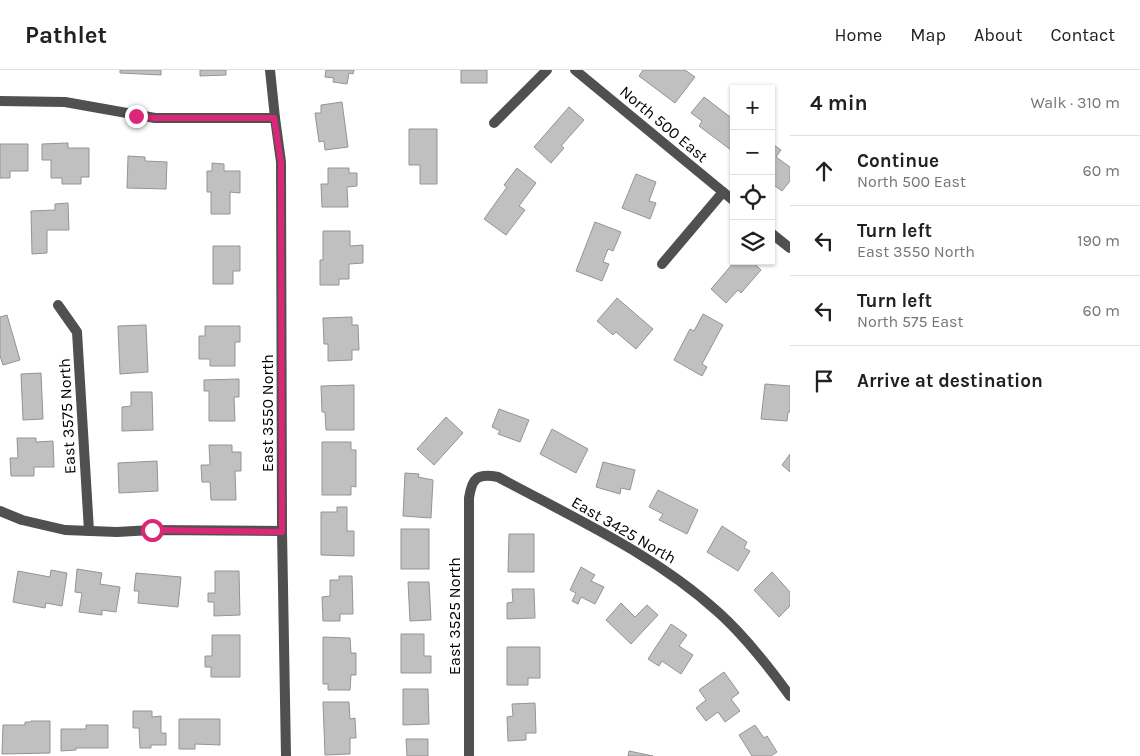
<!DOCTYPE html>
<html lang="en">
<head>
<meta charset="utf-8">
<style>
  :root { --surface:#fff; --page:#f2f2f2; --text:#202124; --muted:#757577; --line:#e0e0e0 }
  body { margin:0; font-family:Karla,sans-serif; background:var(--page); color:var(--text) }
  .controls { position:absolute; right:15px; top:15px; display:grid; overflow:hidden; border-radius:0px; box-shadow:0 1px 4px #0004 }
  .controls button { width:45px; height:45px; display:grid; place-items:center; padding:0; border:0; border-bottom:1px solid var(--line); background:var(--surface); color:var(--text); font:25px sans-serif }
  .stop { position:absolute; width:15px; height:15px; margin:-11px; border:4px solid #db2777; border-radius:50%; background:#fff }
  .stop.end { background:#db2777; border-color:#fff; box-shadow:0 1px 5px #0008 }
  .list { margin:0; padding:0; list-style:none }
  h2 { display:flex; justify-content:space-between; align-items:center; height:65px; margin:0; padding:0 20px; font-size:21px }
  h2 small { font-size:16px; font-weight:400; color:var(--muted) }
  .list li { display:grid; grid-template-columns:32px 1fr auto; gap:15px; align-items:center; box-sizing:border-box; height:70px; padding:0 20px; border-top:1px solid var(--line) }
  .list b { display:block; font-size:19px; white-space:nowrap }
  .list p { margin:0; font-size:16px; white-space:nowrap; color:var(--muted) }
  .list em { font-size:16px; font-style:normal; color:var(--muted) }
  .icon { flex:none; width:28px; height:28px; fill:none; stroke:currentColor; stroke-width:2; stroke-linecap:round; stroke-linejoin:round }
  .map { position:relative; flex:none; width:790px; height:686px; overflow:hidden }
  header { display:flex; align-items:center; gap:30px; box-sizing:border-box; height:70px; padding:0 25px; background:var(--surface); border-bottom:1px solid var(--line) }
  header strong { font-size:24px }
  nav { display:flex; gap:28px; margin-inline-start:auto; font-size:18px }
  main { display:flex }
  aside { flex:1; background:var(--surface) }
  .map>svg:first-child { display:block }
</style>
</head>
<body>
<header>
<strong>Pathlet</strong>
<nav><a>Home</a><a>Map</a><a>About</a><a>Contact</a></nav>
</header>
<main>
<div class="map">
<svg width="790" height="686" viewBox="0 0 790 686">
  <rect width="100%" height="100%" fill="#fff"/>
  <g fill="#c0c0c0" stroke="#949494">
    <path d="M120,0h41v5l-41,-2z"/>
    <path d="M200,0h26v5l-26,1z"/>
    <path d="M326,0h28l-1,4 -4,-1 -2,11 -14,-2 1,-4 -9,-1z"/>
    <rect x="461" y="0" width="26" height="13"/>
    <path d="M643,0h42l10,7 -20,26 -36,-27z"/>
    <path d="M704,27l30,23v27l-3,3 -32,-24 3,-5 -11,-8z"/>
    <path d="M342,32l6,45 -23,3 -1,-9 -5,1 -4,-29h6v-8z"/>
    <path d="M569,37l15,13 -23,26 3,2 -13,15 -17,-16z"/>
    <path d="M409,59h28v55h-17v-19h-11z"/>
    <path d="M68,73v5h21v29h-8v7h-19v-6h-11v-18h-9v-16z"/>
    <path d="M771,73l10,7 -5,7 14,10v14l-8,10 -11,-8z"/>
    <path d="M0,74h28v27h-18v7h-10z"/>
    <path d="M128,86l17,1v4l22,1 -1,27 -39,-1z"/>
    <path d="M212,93l12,1v7h16v22l-10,-1v22h-19v-22h-4v-21h5z"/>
    <path d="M328,98h21v5h8v13l-10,1 1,20h-26l-1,-23h7z"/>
    <path d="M517,98l19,15 -17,23 6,4 -19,25 -22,-16 23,-32 -3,-2z"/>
    <path d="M636,104l20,8 -7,19 7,2 -6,16 -28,-11z"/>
    <path d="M68,133l1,27h-22v23l-15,1 -1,-43 24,-1v-6z"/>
    <path d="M595,152l26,10 -8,19 -5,-2 -5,13 6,2 -7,17 -26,-10z"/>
    <path d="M323,161h27v15l13,-1v18l-14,1v15h-10v6h-19v-25h3z"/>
    <path d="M213,176h27v25h-7v13h-20z"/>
    <path d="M735,191h17l9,9 -20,23 -3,-3 -12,13 -15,-14z"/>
    <path d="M617,228l36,31 -17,20 -20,-17 -3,3 -16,-14z"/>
    <path d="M703,244l20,11 -21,39 5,3 -5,9 -28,-16 16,-31 4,2z"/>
    <path d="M7,245l13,45 -17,5 -3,-9v-39z"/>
    <path d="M352,247v8h6l1,25h-7v10l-24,1v-17h-4l-1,-26z"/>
    <path d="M146,255l2,47 -28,2 -2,-48z"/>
    <path d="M205,256h35v16h-5v24h-25v-7h-11v-23h6z"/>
    <path d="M41,303l2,46 -20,1 -2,-46z"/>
    <path d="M239,309v18h-5l1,24h-26v-30h-5v-11z"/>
    <path d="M765,314l25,2v26h-2l-1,9 -26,-2z"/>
    <path d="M354,315v45h-28l-1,-18h-3l-1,-26z"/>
    <path d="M131,322h21l1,38 -31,1v-24l9,-1z"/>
    <path d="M499,339l30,11 -9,22 -22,-8 2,-3 -8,-4z"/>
    <path d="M446,347l17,16 -29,32 -17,-16z"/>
    <path d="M552,359l36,20 -12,24 -36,-19z"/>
    <path d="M17,368h19v4l17,-1 1,26h-20v9h-23l-1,-18h8z"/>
    <path d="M322,372h29v8h5v37l-5,-1v9h-29z"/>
    <path d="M209,375h23v7h9v19h-6l1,29h-25l-1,-18h-8l-1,-17h9z"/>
    <path d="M790,384v18l-8,-7z"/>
    <path d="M157,391l1,30 -39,2 -1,-30z"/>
    <path d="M603,392l32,8 -5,20 -9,-2 -1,6 -24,-7z"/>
    <path d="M405,403l14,1 -1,3 15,3 -2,38 -28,-2z"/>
    <path d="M658,420l40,20 -11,24 -28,-14 4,-6 -14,-7z"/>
    <path d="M337,437h10v24h7v25l-33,-1v-43h16z"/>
    <path d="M722,456l25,16 -3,6 6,3 -12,20 -31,-19z"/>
    <rect x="401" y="459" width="28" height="40"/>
    <path d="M509,464h25v38h-26z"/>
    <path d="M581,497l14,8 -4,6 13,6 -9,17 -14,-7 -3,7 -6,-3 4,-8 -6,-3z"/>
    <path d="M77,499l25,4 -2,11 20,3 -4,25 -14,-2v5l-23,-3 3,-19 -7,-1z"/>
    <path d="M51,500l16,3 -5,33 -16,-3 -1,5 -32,-6 5,-31 32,6z"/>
    <path d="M215,501h24l1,44 -26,1v-14h-6v-9h7z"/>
    <path d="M772,502l18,20v14l-11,11 -25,-27z"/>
    <path d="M136,503l45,4 -3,30 -40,-4 1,-12h-5z"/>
    <path d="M339,506h13l1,38h-13v7h-17l-1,-24 8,-1v-16h9z"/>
    <path d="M408,512h21l2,38 -21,1z"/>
    <path d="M512,519h22l1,29 -28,1v-16l6,-1z"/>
    <path d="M621,533l14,14 12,-12 11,10 -27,29 -25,-24z"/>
    <path d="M671,554l16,11 -8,11 14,9 -12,19 -19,-13 -3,5 -11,-7z"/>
    <path d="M401,564h23v22h7v17h-30z"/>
    <path d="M212,565h28v42h-29v-10h-6v-11h7z"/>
    <path d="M323,567l27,1 1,15h5v22h-5l-1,15h-22v-6h-5z"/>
    <path d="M507,577h33v31h-12v7h-21z"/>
    <path d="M724,602l15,21 -8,6 9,12 -15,11 -7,-10 -12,9 -10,-13 10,-8 -7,-10z"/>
    <path d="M403,619h25l1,35 -26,1z"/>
    <path d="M323,632h26l1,17 5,-1 1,20h-6v16l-25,1z"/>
    <path d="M535,633l1,30h-10v7l-18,1 -1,-24 6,-1 -1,-12z"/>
    <path d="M133,641h19v6l9,-1v17h5v12h-15v3h-11l-1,-20h-6z"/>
    <path d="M179,649h41v26l-25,-1v5h-16z"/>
    <path d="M31,651h19v32l-48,1 1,-29h22v-3h6z"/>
    <path d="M86,655h22v23h-32v2l-15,1v-22h25z"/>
    <path d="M755,655l9,13 3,-2 10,16 -6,4h-19l-13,-21z"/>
    <path d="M406,669h22v17h-21z"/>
    <path d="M629,681l24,5h-25z"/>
  </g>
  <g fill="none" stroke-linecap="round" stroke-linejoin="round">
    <g stroke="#505050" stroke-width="10">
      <path d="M270,0l5,48 6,44 1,369 4,225"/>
      <path d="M575,0l159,131"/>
      <path d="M0,31l65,1 90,16h120"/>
      <path d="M494,53l53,-53"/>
      <path d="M771,163l19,15"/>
      <path d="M662,194l61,-72"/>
      <path d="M58,235l19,27 12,199"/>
      <path d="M0,441l22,9 43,10 52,2 35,-2 130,1"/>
      <path d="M469,686v-258c3,-20 8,-25 29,-21 76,41 156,77 220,135 28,25 51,55 72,84"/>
    </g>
  </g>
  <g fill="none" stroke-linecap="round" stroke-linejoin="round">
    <path stroke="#db2777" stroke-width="6" d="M136,46l19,2h119l7,44 1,370 -130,-2"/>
  </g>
  <g text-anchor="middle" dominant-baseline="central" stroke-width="4" stroke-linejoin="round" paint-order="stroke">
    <g font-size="16" fill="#000" stroke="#fff">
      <text transform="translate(664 54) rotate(40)">North 500 East</text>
      <text transform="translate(267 343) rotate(-90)">East 3550 North</text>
      <text transform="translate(67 346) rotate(-93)">East 3575 North</text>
      <text transform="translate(624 460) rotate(30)">East 3425 North</text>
      <text transform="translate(454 546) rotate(-90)">East 3525 North</text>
    </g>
  </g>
</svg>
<div class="controls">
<button>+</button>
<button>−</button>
<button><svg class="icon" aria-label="locate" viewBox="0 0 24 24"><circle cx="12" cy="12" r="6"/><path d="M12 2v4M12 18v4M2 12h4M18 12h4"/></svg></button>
<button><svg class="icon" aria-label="layers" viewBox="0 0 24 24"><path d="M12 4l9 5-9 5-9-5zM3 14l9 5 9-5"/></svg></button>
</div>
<div class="stop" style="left:152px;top:460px"></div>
<div class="stop end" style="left:136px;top:46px"></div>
</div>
<aside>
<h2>4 min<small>Walk · 310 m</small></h2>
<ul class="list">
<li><svg class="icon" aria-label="ahead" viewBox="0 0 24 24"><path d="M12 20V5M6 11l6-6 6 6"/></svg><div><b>Continue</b><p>North 500 East</p></div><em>60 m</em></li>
<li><svg class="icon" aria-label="left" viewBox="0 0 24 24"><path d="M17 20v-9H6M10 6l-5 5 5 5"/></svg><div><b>Turn left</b><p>East 3550 North</p></div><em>190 m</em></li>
<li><svg class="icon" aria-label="left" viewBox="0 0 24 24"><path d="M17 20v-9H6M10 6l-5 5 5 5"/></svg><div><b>Turn left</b><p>North 575 East</p></div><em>60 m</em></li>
<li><svg class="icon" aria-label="arrive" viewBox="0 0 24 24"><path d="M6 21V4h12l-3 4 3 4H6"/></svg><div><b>Arrive at destination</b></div></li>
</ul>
</aside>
</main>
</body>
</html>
